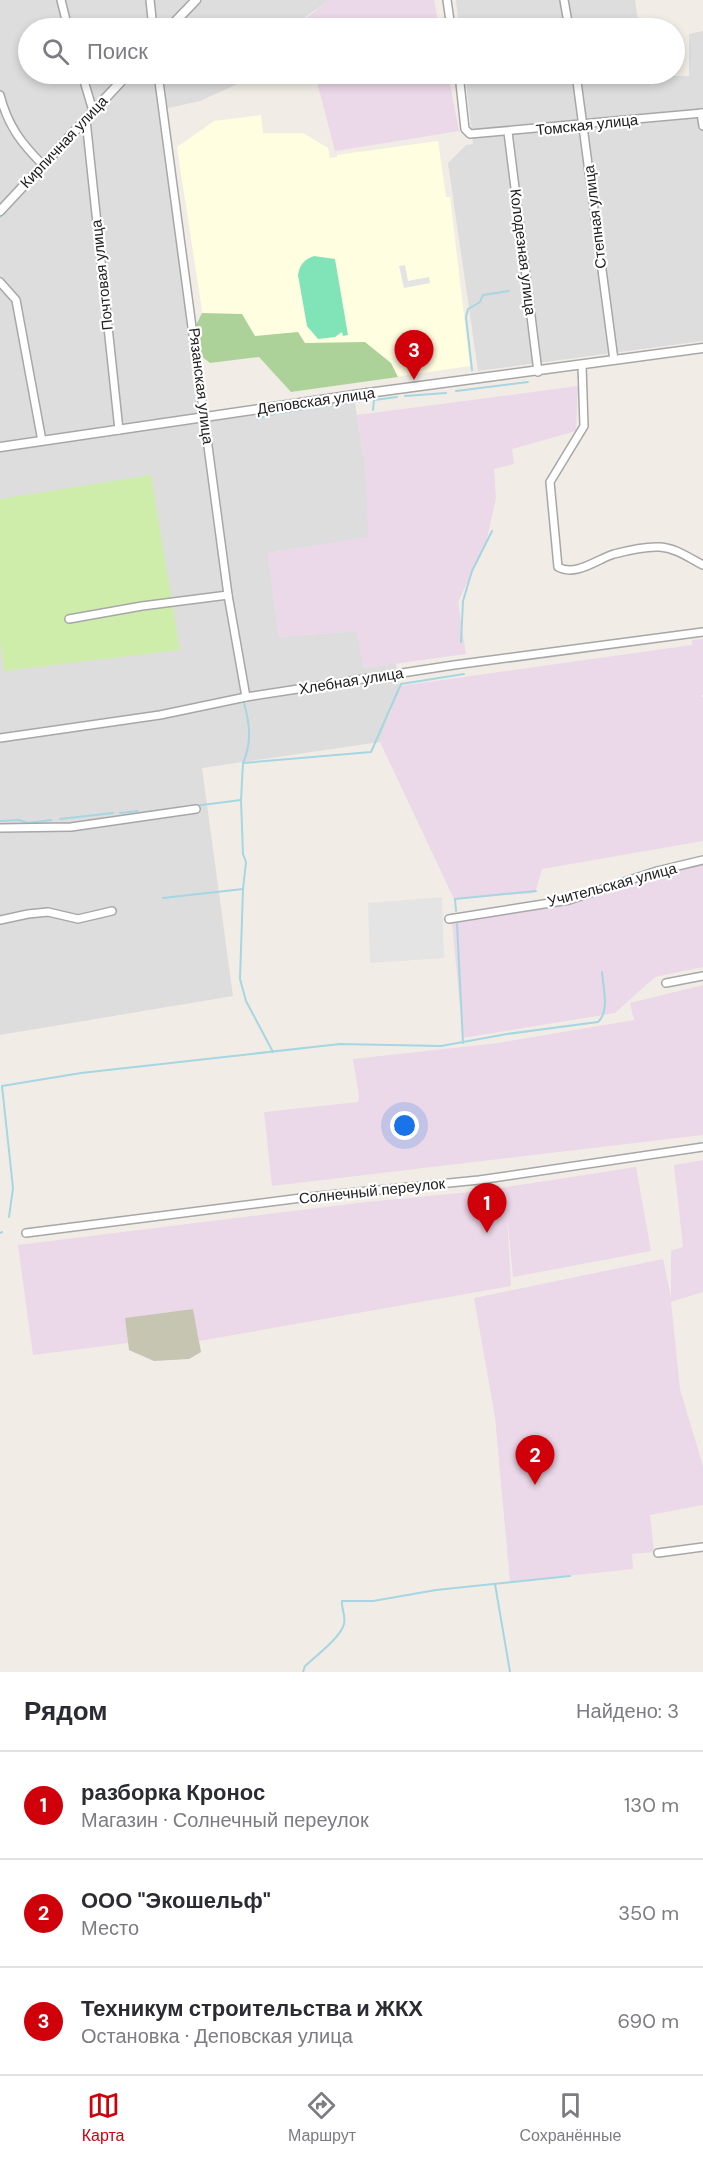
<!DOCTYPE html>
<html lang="ru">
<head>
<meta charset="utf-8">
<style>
  :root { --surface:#fff; --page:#f7f7f7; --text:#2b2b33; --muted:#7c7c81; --line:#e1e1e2; --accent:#d0000a }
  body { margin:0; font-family:"DM Sans",sans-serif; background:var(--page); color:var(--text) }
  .you { position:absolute; left:405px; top:1126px; width:21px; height:21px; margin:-15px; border:4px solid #fff; border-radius:50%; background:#1a73e8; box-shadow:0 0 0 9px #1a73e833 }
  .badge { display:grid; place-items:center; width:39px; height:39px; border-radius:50%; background:var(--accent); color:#fff; font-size:20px; font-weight:700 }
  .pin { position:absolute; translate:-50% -50px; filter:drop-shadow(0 2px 3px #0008) }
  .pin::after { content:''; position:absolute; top:32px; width:21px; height:18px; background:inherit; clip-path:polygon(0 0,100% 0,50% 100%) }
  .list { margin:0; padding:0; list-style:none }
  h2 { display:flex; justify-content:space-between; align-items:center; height:78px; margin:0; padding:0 24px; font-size:26px }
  h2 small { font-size:20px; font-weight:400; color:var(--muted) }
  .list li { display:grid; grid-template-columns:39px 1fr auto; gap:18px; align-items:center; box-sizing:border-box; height:108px; padding:0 24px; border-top:2px solid var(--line) }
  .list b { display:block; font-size:22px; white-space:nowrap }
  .list p { margin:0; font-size:20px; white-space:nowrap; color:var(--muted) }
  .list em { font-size:20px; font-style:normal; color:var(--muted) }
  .icon { flex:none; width:33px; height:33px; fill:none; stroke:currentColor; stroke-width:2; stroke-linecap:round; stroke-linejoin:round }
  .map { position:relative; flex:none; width:703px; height:1672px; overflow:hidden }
  .search { position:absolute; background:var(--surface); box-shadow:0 3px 9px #0003; left:18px; right:18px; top:18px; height:66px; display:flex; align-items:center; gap:15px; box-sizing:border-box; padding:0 21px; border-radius:33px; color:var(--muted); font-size:22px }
  .sheet { height:402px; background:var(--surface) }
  nav { display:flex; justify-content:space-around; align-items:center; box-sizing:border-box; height:84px; border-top:2px solid var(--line); background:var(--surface); font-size:16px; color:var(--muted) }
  nav a { display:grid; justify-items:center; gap:3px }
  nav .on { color:var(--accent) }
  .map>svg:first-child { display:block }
</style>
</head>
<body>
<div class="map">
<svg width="703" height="1672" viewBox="0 0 703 1672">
  <rect width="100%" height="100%" fill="#f1ede6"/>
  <g fill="#dedddd">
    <path d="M0,0h330l-41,28h-261v46h221l-3,6 -46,21 -41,9 47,312 148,-24 11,64 4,75 -101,16 11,84 78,-6 7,37 32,-5 3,23 -19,56 -178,26 31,228 -233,39z"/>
    <path d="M456,0h179l4,28h-180z"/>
    <path d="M703,31v310l-225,30 -30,-208 18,-18 7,-1 -8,-70h181l1,2h42v-42z"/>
  </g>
  <g fill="#ebd8e8">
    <path d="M330,0h104l5,28h-135l-2,-7z"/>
    <path d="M315,74h133l11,57 -124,20z"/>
    <path d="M578,386l-2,45 -64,18 2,15 -20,5 2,29 -10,45 -28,59 8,52 -102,14 -7,-37 -78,6 -11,-84 100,-16 -3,-75 -8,-47z"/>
    <path d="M703,639v56l-3,1 3,1v144l-161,28 -7,24 -81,6 -74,-157 19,-56 293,-41v-5z"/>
    <path d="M703,863v104l-48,10 -40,36 -152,25 -11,-115 212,-52z"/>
    <path d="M703,985v150l-431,51 -8,-74 94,-10 1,-5 -6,-38 145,-16 136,-23 -4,-17z"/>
    <path d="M703,1160v132l-32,10 9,87 23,77v39l-53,10 4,37 -22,2 1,15 -123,13 -15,-165 -21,-119 189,-39 8,38v-46l12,-4 -9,-82z"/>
    <path d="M636,1167l15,84 -138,26 -6,-63 4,72 -312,55 -6,-32 -67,9 2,25 -95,12 -15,-110 348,-43 114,-11z"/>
  </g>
  <path fill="#fffee1" d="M261,115l2,18h40l25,15 2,10 7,-1v-2l101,-14 8,56h4l20,169 -179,26 -8,-40 -73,11 -33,-216 37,-26z"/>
  <path fill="#c6c5b1" d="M193,1309l8,43 -12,7 -35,2 -25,-11 -4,-32z"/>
  <path fill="#ceedaa" d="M151,475l29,175 -176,21 -4,-32v-140z"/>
  <path fill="#add299" d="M202,313l40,1 13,22 43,-4 7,11 60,-1 26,21 7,14 -107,15 -32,-35 -49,6 -10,-8 -4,-30z"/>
  <path fill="#81e4b8" d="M314,256l21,3 13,76 -5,1 -1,-4 -7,5 -17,2 -11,-13 -9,-51c2,-11 6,-15 16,-19z"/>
  <g fill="#e4e4e4">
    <path d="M405,265l3,16 21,-4 1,6 -26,5 -5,-22z"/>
    <path d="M442,897l2,61 -74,5 -2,-60z"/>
  </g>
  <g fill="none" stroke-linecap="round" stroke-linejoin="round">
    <g stroke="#a5d6e1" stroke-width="2">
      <path d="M176,28l19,-21"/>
      <path d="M0,217l19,-20"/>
      <path d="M472,370l-6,-53 2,-8 12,-7 3,-7 26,-4"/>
      <path d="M456,391l72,-9"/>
      <path d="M405,396l41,-3"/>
      <path d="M373,410l1,-10 23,-3"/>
      <path d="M257,419l21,-6 83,-12"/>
      <path d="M461,642l2,-41 9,-30 20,-40"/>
      <path d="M243,763c9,-21 7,-38 1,-60"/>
      <path d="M147,812l94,-12"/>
      <path d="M120,813l18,-2"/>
      <path d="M60,819l53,-6"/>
      <path d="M0,821l19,-1 9,3 23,-3"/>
      <path d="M163,898l80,-9"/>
      <path d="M456,911l-1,-12 81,-8"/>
      <path d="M457,924l6,119"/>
      <path d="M273,1052l-27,-51 -6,-22 3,-90 3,-27 -3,-8 -2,-54 2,-37 128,-11 30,-68 63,-10"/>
      <path d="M9,1217l4,-29 -11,-102 79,-13 259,-29 101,2 66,-12 91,-12c12,-11 5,-35 4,-50"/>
      <path d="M0,1233l2,-1"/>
      <path d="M495,1584l15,88"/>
      <path d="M303,1672l2,-6c11,-10 36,-29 39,-42 2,-8 -3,-16 -2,-23h31l63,-11 134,-14"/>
    </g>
    <g stroke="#a7a7a7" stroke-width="10">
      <g id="minor">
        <path d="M61,0l7,28"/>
        <path d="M150,0l3,28"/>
        <path d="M447,0l4,28"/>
        <path d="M564,0l5,28"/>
        <path d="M82,74l11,37"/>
        <path d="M158,74l70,521 18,102"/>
        <path d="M459,74l6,55 5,5 233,-21"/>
        <path d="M576,74l38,286"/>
        <path d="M0,95c8,31 21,48 43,70"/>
        <path d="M701,113l2,13"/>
        <path d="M86,120l33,310"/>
        <path d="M508,132l30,240"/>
        <path d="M0,282l16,18 26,141"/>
        <path d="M582,365l2,61 -34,56 8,85c18,10 39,-8 56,-13 15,-4 31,-8 46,-7 16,1 29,11 43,18"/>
        <path d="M69,619l73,-13 86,-11"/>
        <path d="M0,738l160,-23 86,-18 208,-32 249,-33"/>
        <path d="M0,828l71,-1 125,-18"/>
        <path d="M449,919l120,-19 88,-29 46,-11"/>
        <path d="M0,920l28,-6 20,-2 30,7 34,-8"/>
        <path d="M666,983l37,-7"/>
        <path d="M26,1233l283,-36 170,-17 224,-33"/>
        <path d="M658,1553l45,-6"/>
      </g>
    </g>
    <g stroke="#a7a7a7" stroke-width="11">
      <g id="tertiary">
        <path d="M169,28l27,-28"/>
        <path d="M0,211l128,-137"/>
        <path d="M0,447l368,-54 335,-45"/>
      </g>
    </g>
    <use href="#minor" stroke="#fff" stroke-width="7"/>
    <use href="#tertiary" stroke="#fff" stroke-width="8"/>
  </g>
  <g text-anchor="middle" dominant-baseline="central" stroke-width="4.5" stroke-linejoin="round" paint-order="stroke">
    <g font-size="15" fill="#202020" stroke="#fff">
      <text transform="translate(587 125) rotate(-6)">Томская улица</text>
      <text transform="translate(64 142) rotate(-47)">Кирпичная улица</text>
      <text transform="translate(595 217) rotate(-97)">Степная улица</text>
      <text transform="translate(523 252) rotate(83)">Колодезная улица</text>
      <text transform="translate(102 275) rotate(-96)">Почтовая улица</text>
      <text transform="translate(201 386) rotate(83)">Рязанская улица</text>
      <text transform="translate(316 401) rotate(-8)">Деповская улица</text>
      <text transform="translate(351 681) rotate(-9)">Хлебная улица</text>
      <text transform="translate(612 885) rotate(-15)">Учительская улица</text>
      <text transform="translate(372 1191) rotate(-6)">Солнечный переулок</text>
    </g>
  </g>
</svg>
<div class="you"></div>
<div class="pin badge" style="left:487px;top:1233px">1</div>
<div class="pin badge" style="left:535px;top:1485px">2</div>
<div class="pin badge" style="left:414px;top:380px">3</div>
<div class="search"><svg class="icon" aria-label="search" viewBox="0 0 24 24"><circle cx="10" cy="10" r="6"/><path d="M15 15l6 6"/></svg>Поиск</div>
</div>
<section class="sheet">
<h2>Рядом<small>Найдено: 3</small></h2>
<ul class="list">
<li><span class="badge">1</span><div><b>разборка Кронос</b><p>Магазин · Солнечный переулок</p></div><em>130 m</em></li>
<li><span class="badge">2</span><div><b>ООО &quot;Экошельф&quot;</b><p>Место</p></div><em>350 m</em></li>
<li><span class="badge">3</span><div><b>Техникум строительства и ЖКХ</b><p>Остановка · Деповская улица</p></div><em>690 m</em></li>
</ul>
</section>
<nav>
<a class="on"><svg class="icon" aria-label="map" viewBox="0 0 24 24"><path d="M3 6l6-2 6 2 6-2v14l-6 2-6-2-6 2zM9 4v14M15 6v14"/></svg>Карта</a>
<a><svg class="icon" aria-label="directions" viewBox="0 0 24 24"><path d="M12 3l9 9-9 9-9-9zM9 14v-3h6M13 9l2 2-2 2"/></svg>Маршрут</a>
<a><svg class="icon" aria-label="saved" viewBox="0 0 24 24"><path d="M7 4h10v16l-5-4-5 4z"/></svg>Сохранённые</a>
</nav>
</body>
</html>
